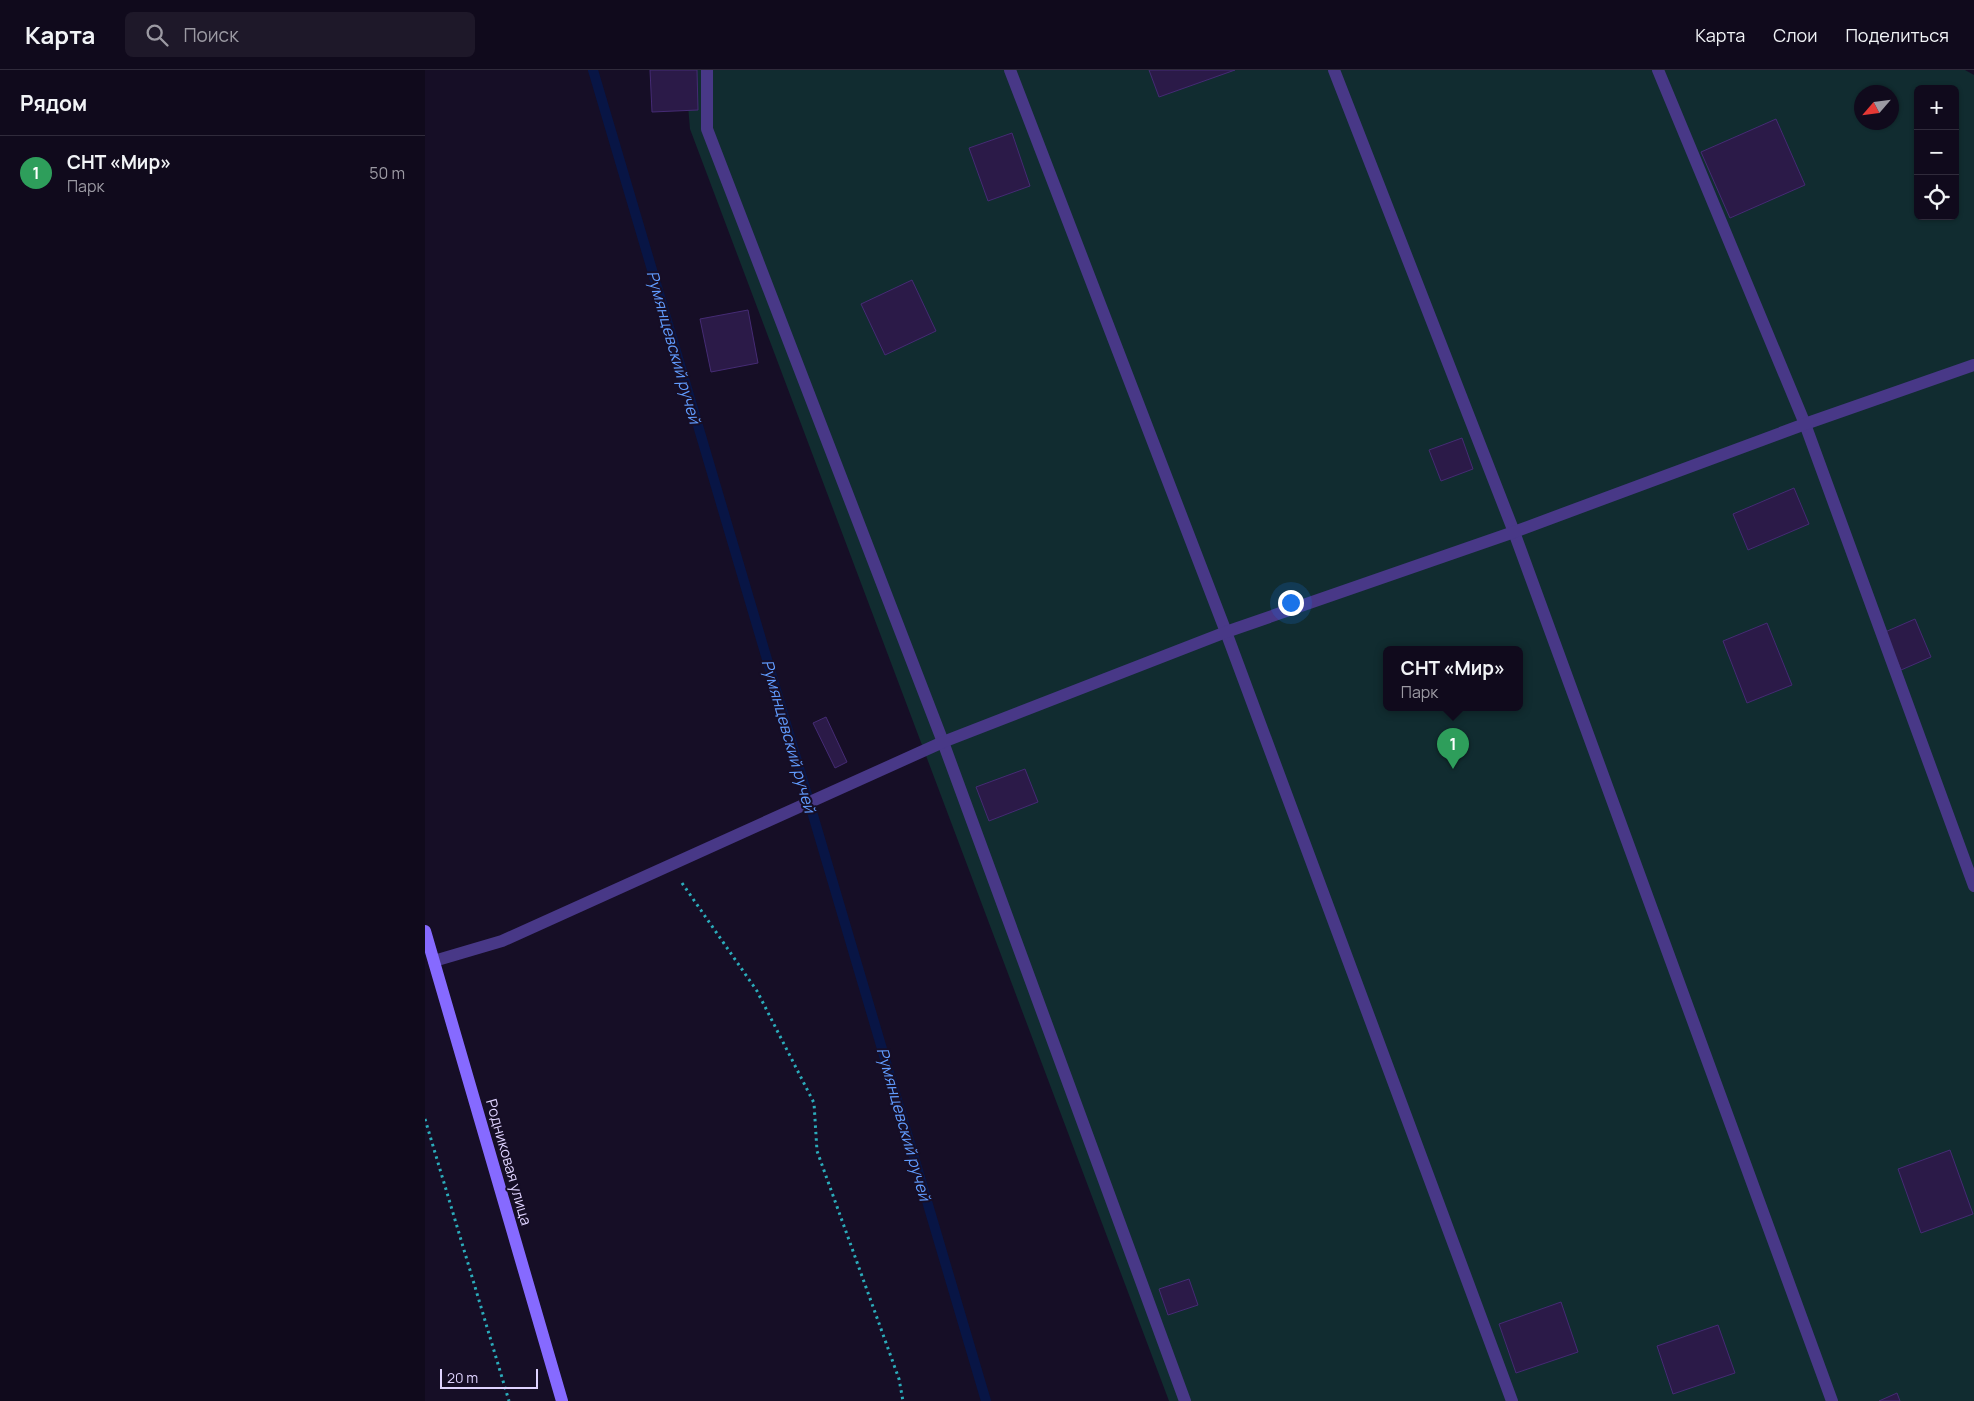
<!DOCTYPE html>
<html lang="ru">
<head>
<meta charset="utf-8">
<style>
  :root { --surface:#100a1c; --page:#1e1829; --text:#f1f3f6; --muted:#9c9aa3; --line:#302b3b; --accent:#00bbfe }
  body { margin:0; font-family:Manrope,sans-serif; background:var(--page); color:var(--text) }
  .controls { position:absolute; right:15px; top:15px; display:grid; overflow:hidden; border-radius:8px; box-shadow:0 1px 4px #0004 }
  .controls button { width:45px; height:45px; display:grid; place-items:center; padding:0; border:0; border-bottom:1px solid var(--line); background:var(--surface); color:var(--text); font:25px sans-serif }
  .compass { position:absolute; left:1429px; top:15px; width:45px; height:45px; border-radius:50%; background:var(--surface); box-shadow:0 1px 4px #0004; rotate:242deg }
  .scale { position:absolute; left:15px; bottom:12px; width:98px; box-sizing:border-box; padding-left:5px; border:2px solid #dfd3ff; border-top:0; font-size:14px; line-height:18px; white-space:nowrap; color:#dfd3ff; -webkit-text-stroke:4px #160e26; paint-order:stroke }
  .you { position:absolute; left:865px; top:532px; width:18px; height:18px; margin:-12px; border:4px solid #fff; border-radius:50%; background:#1a73e8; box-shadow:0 0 0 8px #1a73e833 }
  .badge { display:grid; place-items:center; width:32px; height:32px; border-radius:50%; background:var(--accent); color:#fff; font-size:16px; font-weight:700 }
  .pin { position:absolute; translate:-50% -41px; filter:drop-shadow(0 1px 2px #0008) }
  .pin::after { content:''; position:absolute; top:26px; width:18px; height:15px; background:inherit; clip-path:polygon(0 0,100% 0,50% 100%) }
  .popup { position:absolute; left:958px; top:576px; width:140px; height:65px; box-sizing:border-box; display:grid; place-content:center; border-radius:8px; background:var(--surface); filter:drop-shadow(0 1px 4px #0005); font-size:16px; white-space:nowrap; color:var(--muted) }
  .popup b { font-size:19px; color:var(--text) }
  .popup::after { content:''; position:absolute; left:50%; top:100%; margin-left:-10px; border:10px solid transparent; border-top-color:var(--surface) }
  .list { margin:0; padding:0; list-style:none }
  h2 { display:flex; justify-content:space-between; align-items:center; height:65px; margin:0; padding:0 20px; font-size:21px }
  h2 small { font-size:16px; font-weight:400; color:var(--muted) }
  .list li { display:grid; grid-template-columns:32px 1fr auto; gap:15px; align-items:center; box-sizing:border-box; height:75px; padding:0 20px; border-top:1px solid var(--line) }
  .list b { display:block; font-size:19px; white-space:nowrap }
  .list p { margin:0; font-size:16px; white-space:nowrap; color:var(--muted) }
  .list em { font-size:16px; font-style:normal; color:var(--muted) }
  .icon { flex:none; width:28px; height:28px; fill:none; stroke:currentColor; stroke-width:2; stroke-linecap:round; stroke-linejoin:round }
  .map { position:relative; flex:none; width:1549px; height:1331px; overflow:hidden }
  header { display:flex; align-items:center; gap:30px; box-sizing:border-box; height:70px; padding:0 25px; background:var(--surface); border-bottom:1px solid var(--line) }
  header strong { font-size:24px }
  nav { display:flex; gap:28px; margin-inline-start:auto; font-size:18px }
  .search { width:350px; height:45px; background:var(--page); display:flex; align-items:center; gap:12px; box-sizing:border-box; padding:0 18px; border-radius:8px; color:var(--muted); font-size:19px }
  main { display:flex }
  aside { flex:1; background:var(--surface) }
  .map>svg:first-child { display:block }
</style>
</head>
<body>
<header>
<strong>Карта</strong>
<div class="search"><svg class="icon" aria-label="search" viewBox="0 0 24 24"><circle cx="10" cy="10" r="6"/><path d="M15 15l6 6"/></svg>Поиск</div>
<nav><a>Карта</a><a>Слои</a><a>Поделиться</a></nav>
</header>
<main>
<aside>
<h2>Рядом<small></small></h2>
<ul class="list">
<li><span class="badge" style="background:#2e9e5b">1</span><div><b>СНТ «Мир»</b><p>Парк</p></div><em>50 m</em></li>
</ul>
</aside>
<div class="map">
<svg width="1549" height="1331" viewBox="0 0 1549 1331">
  <rect width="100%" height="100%" fill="#160e26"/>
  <path fill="#112c30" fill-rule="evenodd" d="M260,0h1280l9,5v1326h-805l-479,-1272zM1493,19h37v127h-37zM1436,22h30v30h-30zM962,580h132v58h-132z"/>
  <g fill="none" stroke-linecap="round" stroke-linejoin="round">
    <path stroke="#081545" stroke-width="10" d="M168,0l393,1331"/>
  </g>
  <g fill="#2b1a48" stroke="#452b74">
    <path d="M225,0h47l1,40 -46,2z"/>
    <path d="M724,0h86l-76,27z"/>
    <path d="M1351,49l29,66 -75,33 -29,-66z"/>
    <path d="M587,63l18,53 -42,15 -19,-53z"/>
    <path d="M487,210l24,51 -51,24 -24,-51z"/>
    <path d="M323,240l10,53 -47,9 -11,-53z"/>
    <path d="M1037,368l11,31 -32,12 -12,-31z"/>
    <path d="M1369,418l15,36 -61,26 -15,-36z"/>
    <path d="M1490,549l16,38 -30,13 -16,-38z"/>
    <path d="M1342,553l25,62 -45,18 -24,-62z"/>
    <path d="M401,647l21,45 -12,6 -22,-45z"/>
    <path d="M600,699l13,33 -49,19 -13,-34z"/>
    <path d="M1525,1080l23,64 -52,19 -23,-64z"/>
    <path d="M764,1209l9,26 -30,10 -9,-26z"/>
    <path d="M1136,1232l17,50 -62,21 -17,-49z"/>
    <path d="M1293,1255l17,48 -62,21 -16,-48z"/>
    <path d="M1472,1323l3,8h-21z"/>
  </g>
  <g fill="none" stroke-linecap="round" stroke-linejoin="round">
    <g stroke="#2bacbb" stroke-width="3" stroke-dasharray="2.5 4" stroke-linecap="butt">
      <path d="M257,813l75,108 57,112 3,48 82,228 4,22"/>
      <path d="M0,1049l84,282"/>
    </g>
    <g stroke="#483887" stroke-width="12">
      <path d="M282,0v59l236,613 242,659"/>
      <path d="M585,0l216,562 286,769"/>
      <path d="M909,0l180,462 318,869"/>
      <path d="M1233,0l147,354 169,462"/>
      <path d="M9,891l68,-20 441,-199 283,-110 288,-100 291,-108 169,-59"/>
    </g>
    <path stroke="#866aff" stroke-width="12" d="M0,861l137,470"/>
  </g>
  <g text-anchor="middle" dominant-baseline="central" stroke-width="4" stroke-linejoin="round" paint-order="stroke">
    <g font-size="15" fill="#dfd3ff" stroke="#160e26">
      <text transform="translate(84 1092) rotate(74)">Родниковая улица</text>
    </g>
    <g font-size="16" font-style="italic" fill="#619cff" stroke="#160e26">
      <text transform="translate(249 277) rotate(74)">Румянцевский ручей</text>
      <text transform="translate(364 666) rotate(74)">Румянцевский ручей</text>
      <text transform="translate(479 1054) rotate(74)">Румянцевский ручей</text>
    </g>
  </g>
</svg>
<div class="controls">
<button>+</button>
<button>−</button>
<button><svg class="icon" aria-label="locate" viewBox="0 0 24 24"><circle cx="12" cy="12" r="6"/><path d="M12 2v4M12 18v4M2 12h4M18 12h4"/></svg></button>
</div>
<svg class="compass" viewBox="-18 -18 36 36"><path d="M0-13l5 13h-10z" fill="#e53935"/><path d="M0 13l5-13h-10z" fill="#9c9aa3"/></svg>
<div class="scale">20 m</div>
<div class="you"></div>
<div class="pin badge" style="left:1028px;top:699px;background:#2e9e5b">1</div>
<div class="popup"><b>СНТ «Мир»</b>Парк</div>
</div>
</main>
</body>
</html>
